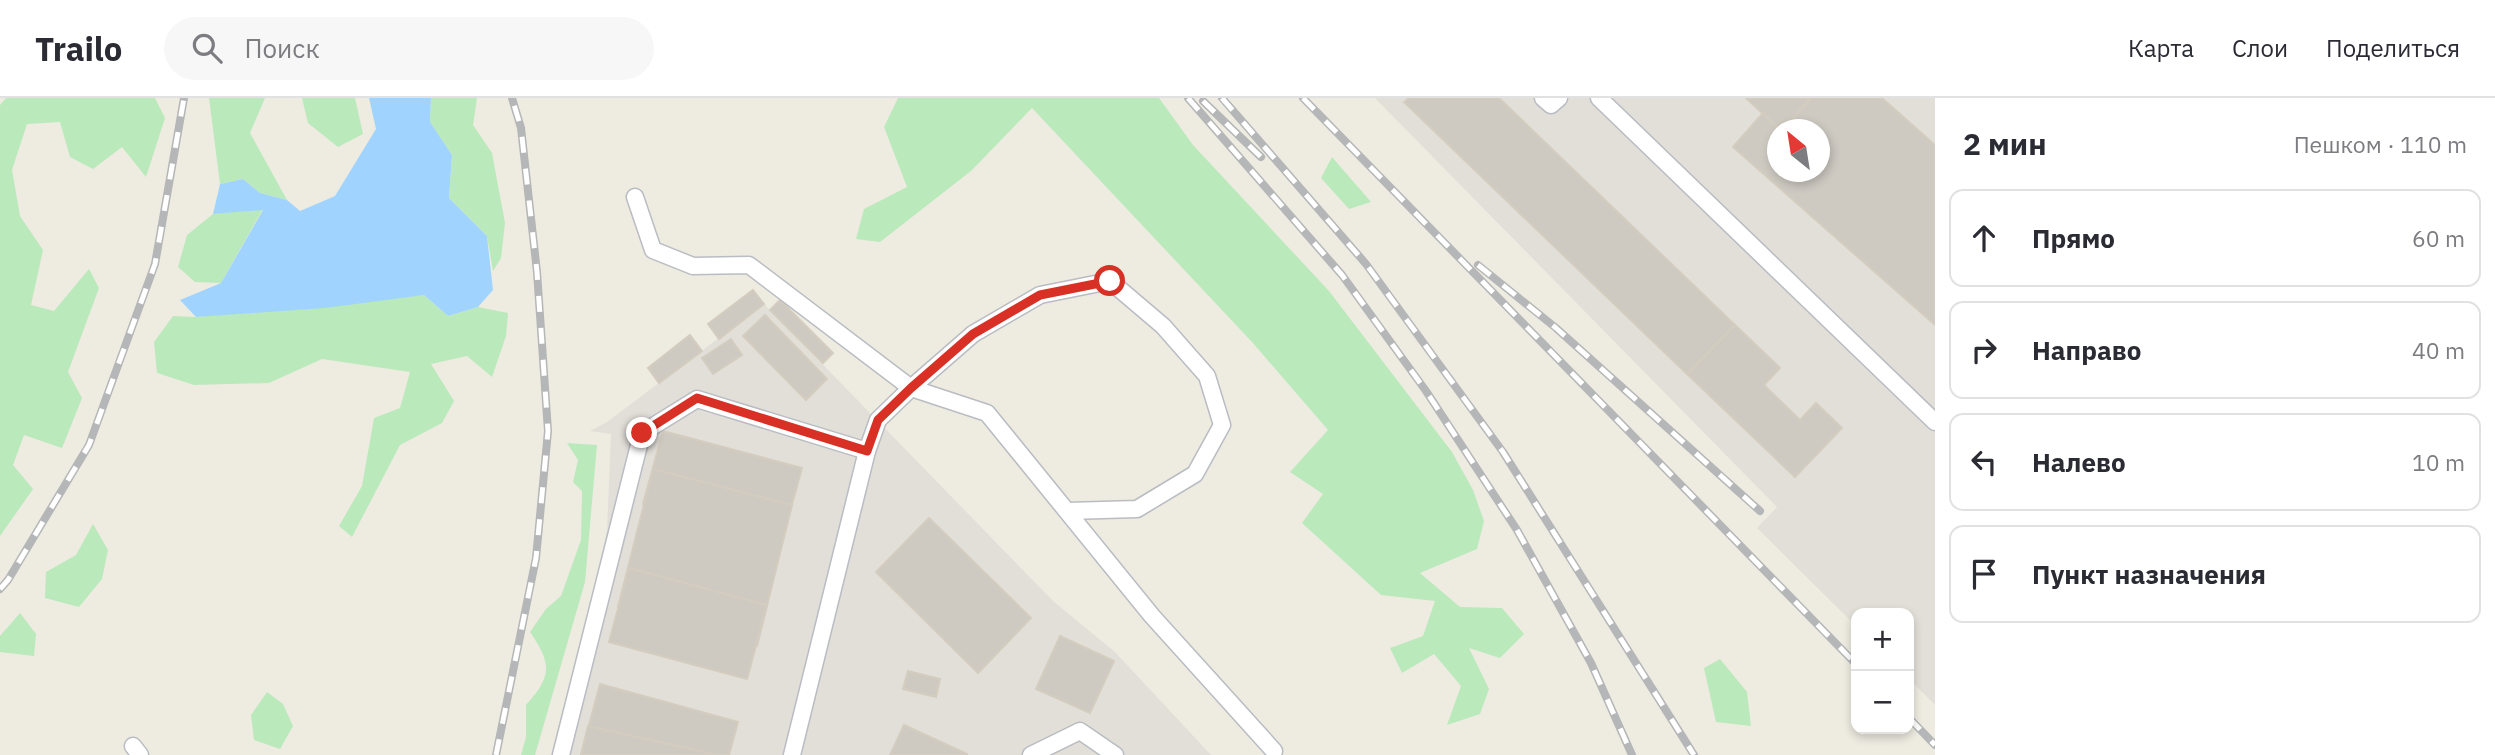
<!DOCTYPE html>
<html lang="ru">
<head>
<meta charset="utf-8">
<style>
  :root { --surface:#fff; --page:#f7f7f7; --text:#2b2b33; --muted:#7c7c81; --line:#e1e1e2 }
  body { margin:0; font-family:"IBM Plex Sans",sans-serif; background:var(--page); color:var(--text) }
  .controls { position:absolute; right:21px; bottom:21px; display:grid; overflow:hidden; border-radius:14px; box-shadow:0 4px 10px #0003 }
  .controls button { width:63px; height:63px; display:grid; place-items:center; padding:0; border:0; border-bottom:2px solid var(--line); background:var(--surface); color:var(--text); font:35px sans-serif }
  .compass { position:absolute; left:1767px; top:21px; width:63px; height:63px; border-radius:50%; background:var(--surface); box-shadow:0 4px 10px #0003; rotate:330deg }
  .stop { position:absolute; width:21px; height:21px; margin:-16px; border:5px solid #d93025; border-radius:50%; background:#fff }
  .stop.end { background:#d93025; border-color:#fff; box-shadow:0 2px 7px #0008 }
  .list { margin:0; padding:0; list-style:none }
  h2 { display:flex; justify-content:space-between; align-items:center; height:91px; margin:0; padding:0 28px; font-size:30px }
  h2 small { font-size:23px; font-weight:400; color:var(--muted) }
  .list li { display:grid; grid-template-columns:46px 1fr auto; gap:21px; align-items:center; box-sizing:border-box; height:98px; margin:0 14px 14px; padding:0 14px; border:2px solid var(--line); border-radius:14px }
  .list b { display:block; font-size:26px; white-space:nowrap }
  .list em { font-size:23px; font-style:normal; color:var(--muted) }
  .icon { flex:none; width:38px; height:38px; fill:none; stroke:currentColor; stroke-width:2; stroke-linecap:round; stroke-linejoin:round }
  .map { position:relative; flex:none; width:1935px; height:657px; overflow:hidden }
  header { display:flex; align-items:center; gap:42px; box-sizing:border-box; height:98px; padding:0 35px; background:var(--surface); border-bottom:2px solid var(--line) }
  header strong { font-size:33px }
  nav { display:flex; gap:38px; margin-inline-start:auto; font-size:24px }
  .search { width:490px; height:63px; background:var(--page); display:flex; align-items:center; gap:18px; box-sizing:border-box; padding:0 24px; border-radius:38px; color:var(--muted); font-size:26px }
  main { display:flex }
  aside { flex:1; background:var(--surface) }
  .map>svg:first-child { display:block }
</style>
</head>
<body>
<header>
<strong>Trailo</strong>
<div class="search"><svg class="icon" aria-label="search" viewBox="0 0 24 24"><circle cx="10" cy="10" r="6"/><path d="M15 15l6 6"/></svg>Поиск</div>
<nav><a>Карта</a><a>Слои</a><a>Поделиться</a></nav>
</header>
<main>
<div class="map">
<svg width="1935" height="657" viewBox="0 0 1935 657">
  <rect width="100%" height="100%" fill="#eeece1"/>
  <g fill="#e2dfd9" fill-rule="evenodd">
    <path d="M1375,0h560v607l-26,-26v-66h-53v13l-99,-98 20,-21zM1778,32h42v42h-42z"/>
    <path d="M764,206l289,297 62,51 96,103h-660l47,-183 9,-41 4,-97 -21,-3 17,-9z"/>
  </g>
  <g fill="#bae9bb">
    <path d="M6,0h149l10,20 -19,59 -24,-30 -29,22 -23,-12 -10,-35 -33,2 -15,46 8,46 23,34 -12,55 23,6 35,-42 10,19 -31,84 14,26 -20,50 -38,-13 -11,30 20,24 -33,47v-431z"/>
    <path d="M209,0h56l-15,35 37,67 -27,-7 -17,-14 -23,5z"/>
    <path d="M302,0h53l8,36 -25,13 -30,-24z"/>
    <path d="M431,0h46l-4,27 19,28 13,70 -4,35 -8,13 -6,-35 -38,-38 3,-43 -22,-33z"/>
    <path d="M898,0h261l34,47 136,146 123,161 21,38 11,31 -7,28 -57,24 40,34 42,1 22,26 -24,24 -31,-10 20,41 -9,25 -33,11 14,-39 -27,-32 -32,19 -12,-25 33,-12 12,-35 -54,-6 -79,-72 21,-29 -33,-22 38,-42 -76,-88 -220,-234 -61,63 -91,71 -24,-3 8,-30 43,-22 -23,-60z"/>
    <path d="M1332,59l39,45 -22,7 -28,-31z"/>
    <path d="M263,111l-42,74 -26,-1 -17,-15 9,-32 26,-21z"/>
    <path d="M424,197l24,21 30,-9 30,6 -2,23 -14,41 -25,-21 -36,8 23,37 -12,22 -42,22 -48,92 -13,-11 23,-40 12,-68 26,-10 10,-36 -88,-13 -53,24 -75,2 -37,-12 -3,-31 19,-26 23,1z"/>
    <path d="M567,345l30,2 -12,137 -50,173h-14l5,-18v-32c26,-29 26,-41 4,-73l16,-23 15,-13 20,-56 1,-49 -9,-9 5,-22z"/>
    <path d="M93,426l15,26 -6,29 -23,28 -34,-9 1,-26 30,-17z"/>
    <path d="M20,515l16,21 -2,22 -34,-4v-16z"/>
    <path d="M1720,561l27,33 4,34 -35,-4 -12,-54z"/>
    <path d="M267,594l16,12 10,22 -13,23 -26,-9 -3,-25z"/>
  </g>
  <path fill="#a0d4ff" d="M369,0h62l-1,24 22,33 -3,43 38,38 6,54 -15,17 -30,9 -24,-21 -99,13 -129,9 -16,-17 41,-17 42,-73 -50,4 7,-30 23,-5 17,14 27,7 13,11 35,-15 41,-67z"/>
  <g fill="#cecac2" stroke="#d4cdbf" stroke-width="2">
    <path d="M1409,0h90l236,227 -48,49 -283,-272z"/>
    <path d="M1746,0h65l-29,32h-2z"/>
    <path d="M1811,0h71l53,47v180l-202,-178 30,-34 17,17h-2v42h42v-42h-38z"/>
    <path d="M753,192l11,14 -45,35 -11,-15z"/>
    <path d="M780,202l53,53 -10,10 -53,-53z"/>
    <path d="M765,217l62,64 -21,21 -63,-64z"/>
    <path d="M1735,227l45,43 -16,17 36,35 16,-17 26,25 -47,49 -108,-103z"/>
    <path d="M690,237l12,16 -43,32 -11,-15z"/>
    <path d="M731,241l11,16 -29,19 -11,-16z"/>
    <path d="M663,333l139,37 -20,73 -139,-37z"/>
    <path d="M653,371l139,36 -35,141 -139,-39z"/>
    <path d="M929,420l102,100 -53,55 -102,-101z"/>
    <path d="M629,470l138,37 -20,74 -138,-37z"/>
    <path d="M1060,538l54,25 -24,52 -54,-24z"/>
    <path d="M908,573l32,8 -4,18 -33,-8z"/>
    <path d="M600,586l138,38 -9,33h-148z"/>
    <path d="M904,627l63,29v1h-77z"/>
    <path d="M588,628l130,29h-137z"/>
  </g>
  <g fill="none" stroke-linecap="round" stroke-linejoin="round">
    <g stroke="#b9bcc2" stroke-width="19">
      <g id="service">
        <path d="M1543,0l8,7 8,-7"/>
        <path d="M1599,0l336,324"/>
        <path d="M635,99l18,53 40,16 56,-1 162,123 76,25 165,203 122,135"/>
        <path d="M867,353l11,-31 33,-32 62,-54 67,-39 70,-14 53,45 44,50 15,49 -27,49 -58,35 -69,2"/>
        <path d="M133,648l7,9"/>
        <path d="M561,657l81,-322 55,-34 170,52 -75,304"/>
        <path d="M1031,657l49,-24 35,24"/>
      </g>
    </g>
    <use href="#service" stroke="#fff" stroke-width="16"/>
    <g stroke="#b5b6b7" stroke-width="8">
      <g id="rail">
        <path d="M1188,0l154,177 84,116 91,139 74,133 41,92"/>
        <path d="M1222,0l144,166 137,188 191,303"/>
        <path d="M1303,0l553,566"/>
        <path d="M1203,3l58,56"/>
        <path d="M1478,167l78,63 204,183"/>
        <path d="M0,491l8,-9 81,-135 66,-181 29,-166"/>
        <path d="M1909,620l26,27"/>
        <path d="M496,657l40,-197 12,-127 -11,-159 -16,-144 -9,-30"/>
      </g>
    </g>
    <use href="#rail" stroke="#fff" stroke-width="5" stroke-dasharray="16" stroke-linecap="butt"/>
  </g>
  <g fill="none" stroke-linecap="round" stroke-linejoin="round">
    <path stroke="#d93025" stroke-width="9" d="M642,335l55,-35 170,53 11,-31 33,-32 62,-54 67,-39 70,-14"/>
  </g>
</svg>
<div class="controls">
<button>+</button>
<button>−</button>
</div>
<svg class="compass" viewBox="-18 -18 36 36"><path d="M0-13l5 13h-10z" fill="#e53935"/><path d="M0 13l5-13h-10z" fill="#7c7c81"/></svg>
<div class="stop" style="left:1110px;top:183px"></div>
<div class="stop end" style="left:642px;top:335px"></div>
</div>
<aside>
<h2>2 мин<small>Пешком · 110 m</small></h2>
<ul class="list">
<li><svg class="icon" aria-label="ahead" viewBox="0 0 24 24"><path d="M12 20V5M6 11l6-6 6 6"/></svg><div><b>Прямо</b></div><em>60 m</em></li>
<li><svg class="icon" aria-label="right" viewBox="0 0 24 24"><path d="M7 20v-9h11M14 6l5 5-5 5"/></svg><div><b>Направо</b></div><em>40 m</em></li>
<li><svg class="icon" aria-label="left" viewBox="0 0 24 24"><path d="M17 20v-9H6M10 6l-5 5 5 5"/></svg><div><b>Налево</b></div><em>10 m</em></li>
<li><svg class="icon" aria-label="arrive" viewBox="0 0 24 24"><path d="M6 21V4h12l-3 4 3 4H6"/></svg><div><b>Пункт назначения</b></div></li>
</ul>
</aside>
</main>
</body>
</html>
